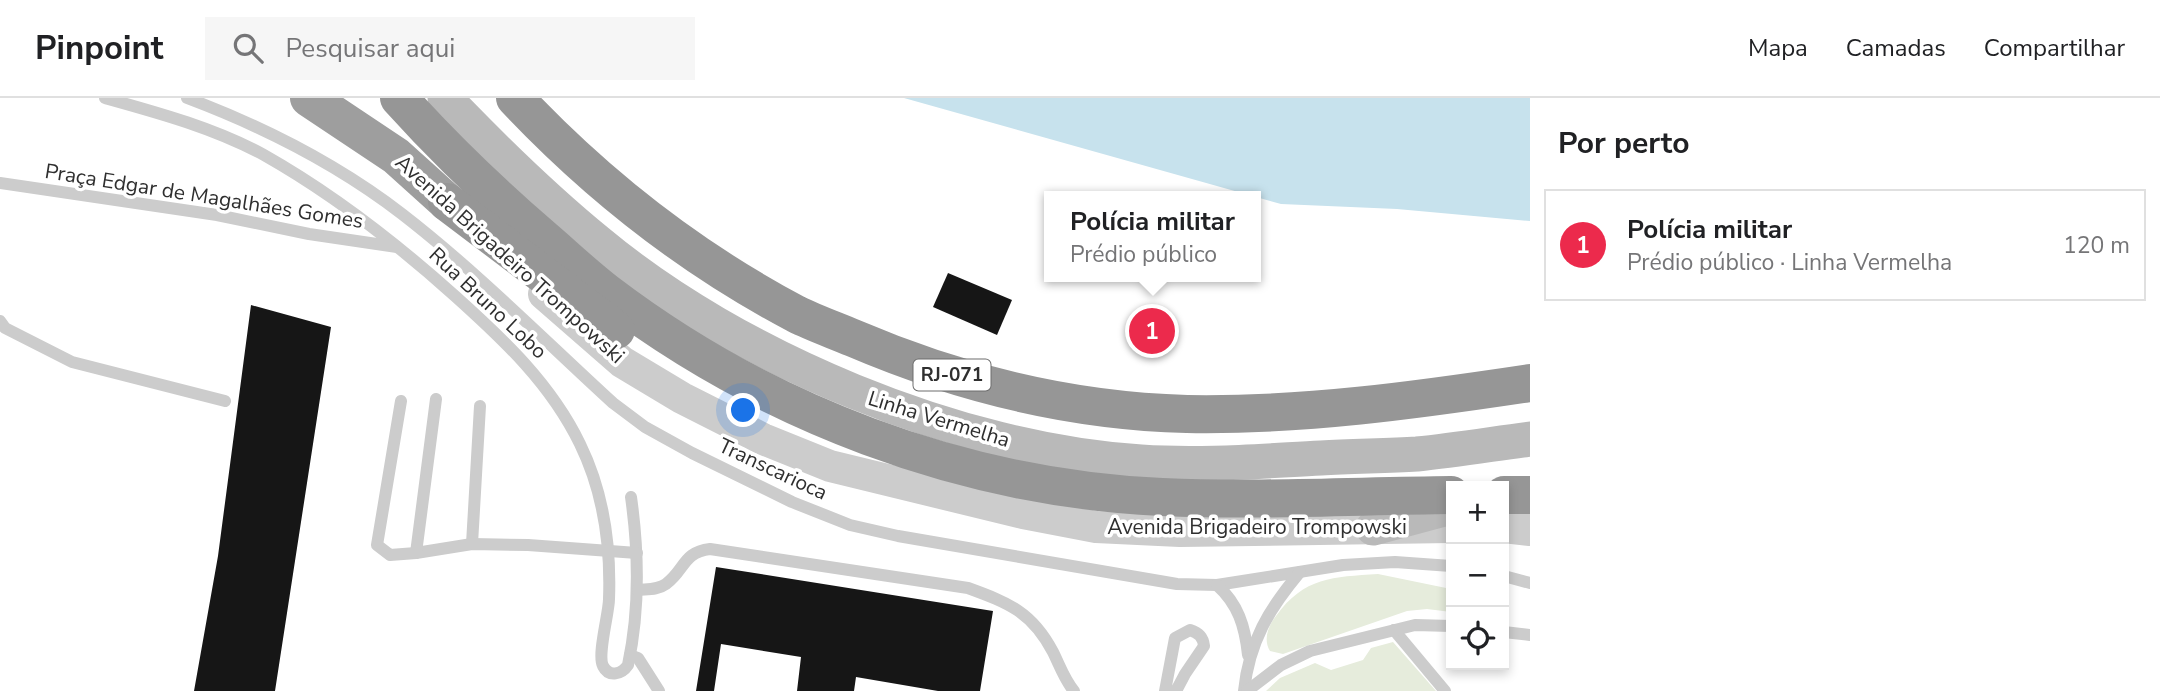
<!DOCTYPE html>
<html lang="pt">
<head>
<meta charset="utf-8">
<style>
  :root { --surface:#fff; --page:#f6f6f6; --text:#202124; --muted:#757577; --line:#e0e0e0; --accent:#ec2a4c }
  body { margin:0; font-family:"Nunito Sans",sans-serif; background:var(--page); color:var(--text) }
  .controls { position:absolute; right:21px; bottom:21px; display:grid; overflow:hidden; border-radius:0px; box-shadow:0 4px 10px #0003 }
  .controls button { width:63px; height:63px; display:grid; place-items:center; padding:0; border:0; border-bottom:2px solid var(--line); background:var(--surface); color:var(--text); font:35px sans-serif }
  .you { position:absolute; left:744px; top:313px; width:24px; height:24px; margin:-18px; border:5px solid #fff; border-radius:50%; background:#1a73e8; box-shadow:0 0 0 10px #1a73e833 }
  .badge { display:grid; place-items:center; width:46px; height:46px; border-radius:50%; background:var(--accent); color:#fff; font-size:23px; font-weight:700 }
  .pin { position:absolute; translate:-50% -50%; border:4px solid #fff; box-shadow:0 2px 7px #0006 }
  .popup { position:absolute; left:1044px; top:93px; width:217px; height:91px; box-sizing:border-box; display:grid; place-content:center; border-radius:0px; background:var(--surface); filter:drop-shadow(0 2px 5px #0005); font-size:23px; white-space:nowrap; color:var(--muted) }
  .popup b { font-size:26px; color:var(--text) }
  .popup::after { content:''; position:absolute; left:50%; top:100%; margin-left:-14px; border:14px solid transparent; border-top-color:var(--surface) }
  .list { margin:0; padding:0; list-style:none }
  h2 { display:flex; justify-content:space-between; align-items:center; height:91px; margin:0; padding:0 28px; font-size:30px }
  h2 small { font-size:23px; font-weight:400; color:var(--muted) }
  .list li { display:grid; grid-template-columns:46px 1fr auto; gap:21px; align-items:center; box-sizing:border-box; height:112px; margin:0 14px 14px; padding:0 14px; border:2px solid var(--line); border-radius:0px }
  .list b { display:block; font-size:26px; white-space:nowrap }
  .list p { margin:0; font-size:23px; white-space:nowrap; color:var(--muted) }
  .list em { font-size:23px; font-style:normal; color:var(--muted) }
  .icon { flex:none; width:38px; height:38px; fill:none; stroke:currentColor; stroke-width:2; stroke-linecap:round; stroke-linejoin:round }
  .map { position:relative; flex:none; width:1530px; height:593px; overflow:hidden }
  header { display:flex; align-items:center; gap:42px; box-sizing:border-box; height:98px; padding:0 35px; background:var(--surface); border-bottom:2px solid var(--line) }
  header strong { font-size:33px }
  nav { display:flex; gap:38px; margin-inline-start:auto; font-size:24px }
  .search { width:490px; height:63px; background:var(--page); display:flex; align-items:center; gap:18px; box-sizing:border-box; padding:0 24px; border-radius:0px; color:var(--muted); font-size:26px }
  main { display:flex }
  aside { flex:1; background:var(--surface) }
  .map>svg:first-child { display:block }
</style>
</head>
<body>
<header>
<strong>Pinpoint</strong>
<div class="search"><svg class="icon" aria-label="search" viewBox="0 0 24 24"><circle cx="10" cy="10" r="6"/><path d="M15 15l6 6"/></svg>Pesquisar aqui</div>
<nav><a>Mapa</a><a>Camadas</a><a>Compartilhar</a></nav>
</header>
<main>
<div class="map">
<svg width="1530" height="593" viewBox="0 0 1530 593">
  <rect width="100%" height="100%" fill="#fff"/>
  <g fill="#e6ecdc">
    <path d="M1378,476l73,15v23l-24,-3 -20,2 -124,43 -13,-3c-7,-11 -2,-25 6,-35 28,-39 57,-39 102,-42z"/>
    <path d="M1393,544l43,49h-170l14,-13 35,-15 16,7 32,-10 8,-12z"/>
  </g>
  <path fill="#c7e2ed" d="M904,0h626v123l-133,-12 -116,-5z"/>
  <g fill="#161616">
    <path d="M948,175l64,27 -15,35 -64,-28z"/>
    <path d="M251,207l80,22 -56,364h-81l24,-135z"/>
    <path d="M1134,220l39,4 -3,22 -38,-3z"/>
    <path d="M716,469l277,44 -13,80h-42l-82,-14 -2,14h-57l4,-34 -80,-13 -7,47h-18z"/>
  </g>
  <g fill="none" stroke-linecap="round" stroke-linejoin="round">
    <g stroke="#ccc" stroke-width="12">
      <path d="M105,0c54,15 109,30 159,57 69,39 132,88 191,141 49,44 96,88 125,148 24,49 31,101 29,155 0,14 -12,56 -6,67 6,12 19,8 25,-1 12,-56 11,-111 3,-168"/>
      <path d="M187,0c77,29 150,66 215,116 75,58 142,126 211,189l32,24 47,26 100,49 58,23 48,11 279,48 40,1 126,-20 52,-3 56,4"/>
      <path d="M0,85l217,32 92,19 88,13"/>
      <path d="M0,223l5,7 67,34 153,39"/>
      <path d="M401,303l-24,144 13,10 26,-2 56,-9 56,1 109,8"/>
      <path d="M472,446l8,-138"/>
      <path d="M416,455l20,-154"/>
      <path d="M1504,478l26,7"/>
      <path d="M1217,487c21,19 28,41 31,70"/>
      <path d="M638,492c9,-1 20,0 28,-6 19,-14 17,-32 44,-35l258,39c41,15 64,24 85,64 7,14 11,27 21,39"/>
      <path d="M1394,532l51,61"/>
      <path d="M1504,534l26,3"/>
      <path d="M630,557l8,3 21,33"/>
      <path d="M1165,593l10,-53 15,-8c9,3 13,7 14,16l-19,28 -9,17"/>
      <path d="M1244,593c5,-49 25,-82 56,-119"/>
      <path d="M1247,593l34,-26 29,-14 105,-26 36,1"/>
    </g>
    <g stroke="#ccc" stroke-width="32">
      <path d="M544,196l78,68 60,36 81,41 67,27 193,47 73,14 84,4 271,-4"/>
      <path d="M1504,429l26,3"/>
    </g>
    <g stroke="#b9b9b9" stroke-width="35">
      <path d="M445,0c48,50 99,100 153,144 139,116 362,209 543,220 60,4 120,-1 180,-4 32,-2 64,-2 96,-4 38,-4 75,-10 113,-15"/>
      <path d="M1373,430l78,-21"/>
    </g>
    <path stroke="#9e9e9e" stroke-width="38" d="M309,0l87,58 51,46"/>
    <g stroke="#969696" stroke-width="38">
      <path d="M399,0c45,50 93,96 144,140 21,18 41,37 63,54 159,121 356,196 556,205 96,4 193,-1 289,-2"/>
      <path d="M515,0c81,86 177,161 281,216 18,9 38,16 57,24 105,45 219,73 334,76 115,2 230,-14 343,-31"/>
      <path d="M447,104l169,128"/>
      <path d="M1504,397h26"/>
    </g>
  </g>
  <g text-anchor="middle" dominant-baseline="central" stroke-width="7" stroke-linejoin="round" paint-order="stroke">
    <rect fill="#fff" stroke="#6d6d6d" stroke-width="2" x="913.5" y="261.5" width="77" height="31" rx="5"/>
    <g font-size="19" font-weight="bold" fill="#2f2f2f">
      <text x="952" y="277">RJ-071</text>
    </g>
    <g font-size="21" fill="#2f2f2f" stroke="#fff">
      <text transform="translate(204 98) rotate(9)">Praça Edgar de Magalhães Gomes</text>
      <text transform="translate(510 161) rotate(42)">Avenida Brigadeiro Trompowski</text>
      <text transform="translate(488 205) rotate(43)">Rua Bruno Lobo</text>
      <text transform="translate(939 321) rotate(17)">Linha Vermelha</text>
      <text transform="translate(773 371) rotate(25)">Transcarioca</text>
      <text x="1257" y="429">Avenida Brigadeiro Trompowski</text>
    </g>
  </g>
</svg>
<div class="controls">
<button>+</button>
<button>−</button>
<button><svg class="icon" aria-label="locate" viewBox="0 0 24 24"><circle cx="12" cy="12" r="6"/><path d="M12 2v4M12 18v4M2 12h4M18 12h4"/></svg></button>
</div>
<div class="you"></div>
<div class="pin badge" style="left:1152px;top:233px">1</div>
<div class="popup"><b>Polícia militar</b>Prédio público</div>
</div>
<aside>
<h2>Por perto<small></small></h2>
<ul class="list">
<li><span class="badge">1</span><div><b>Polícia militar</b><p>Prédio público · Linha Vermelha</p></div><em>120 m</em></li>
</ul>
</aside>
</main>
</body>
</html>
